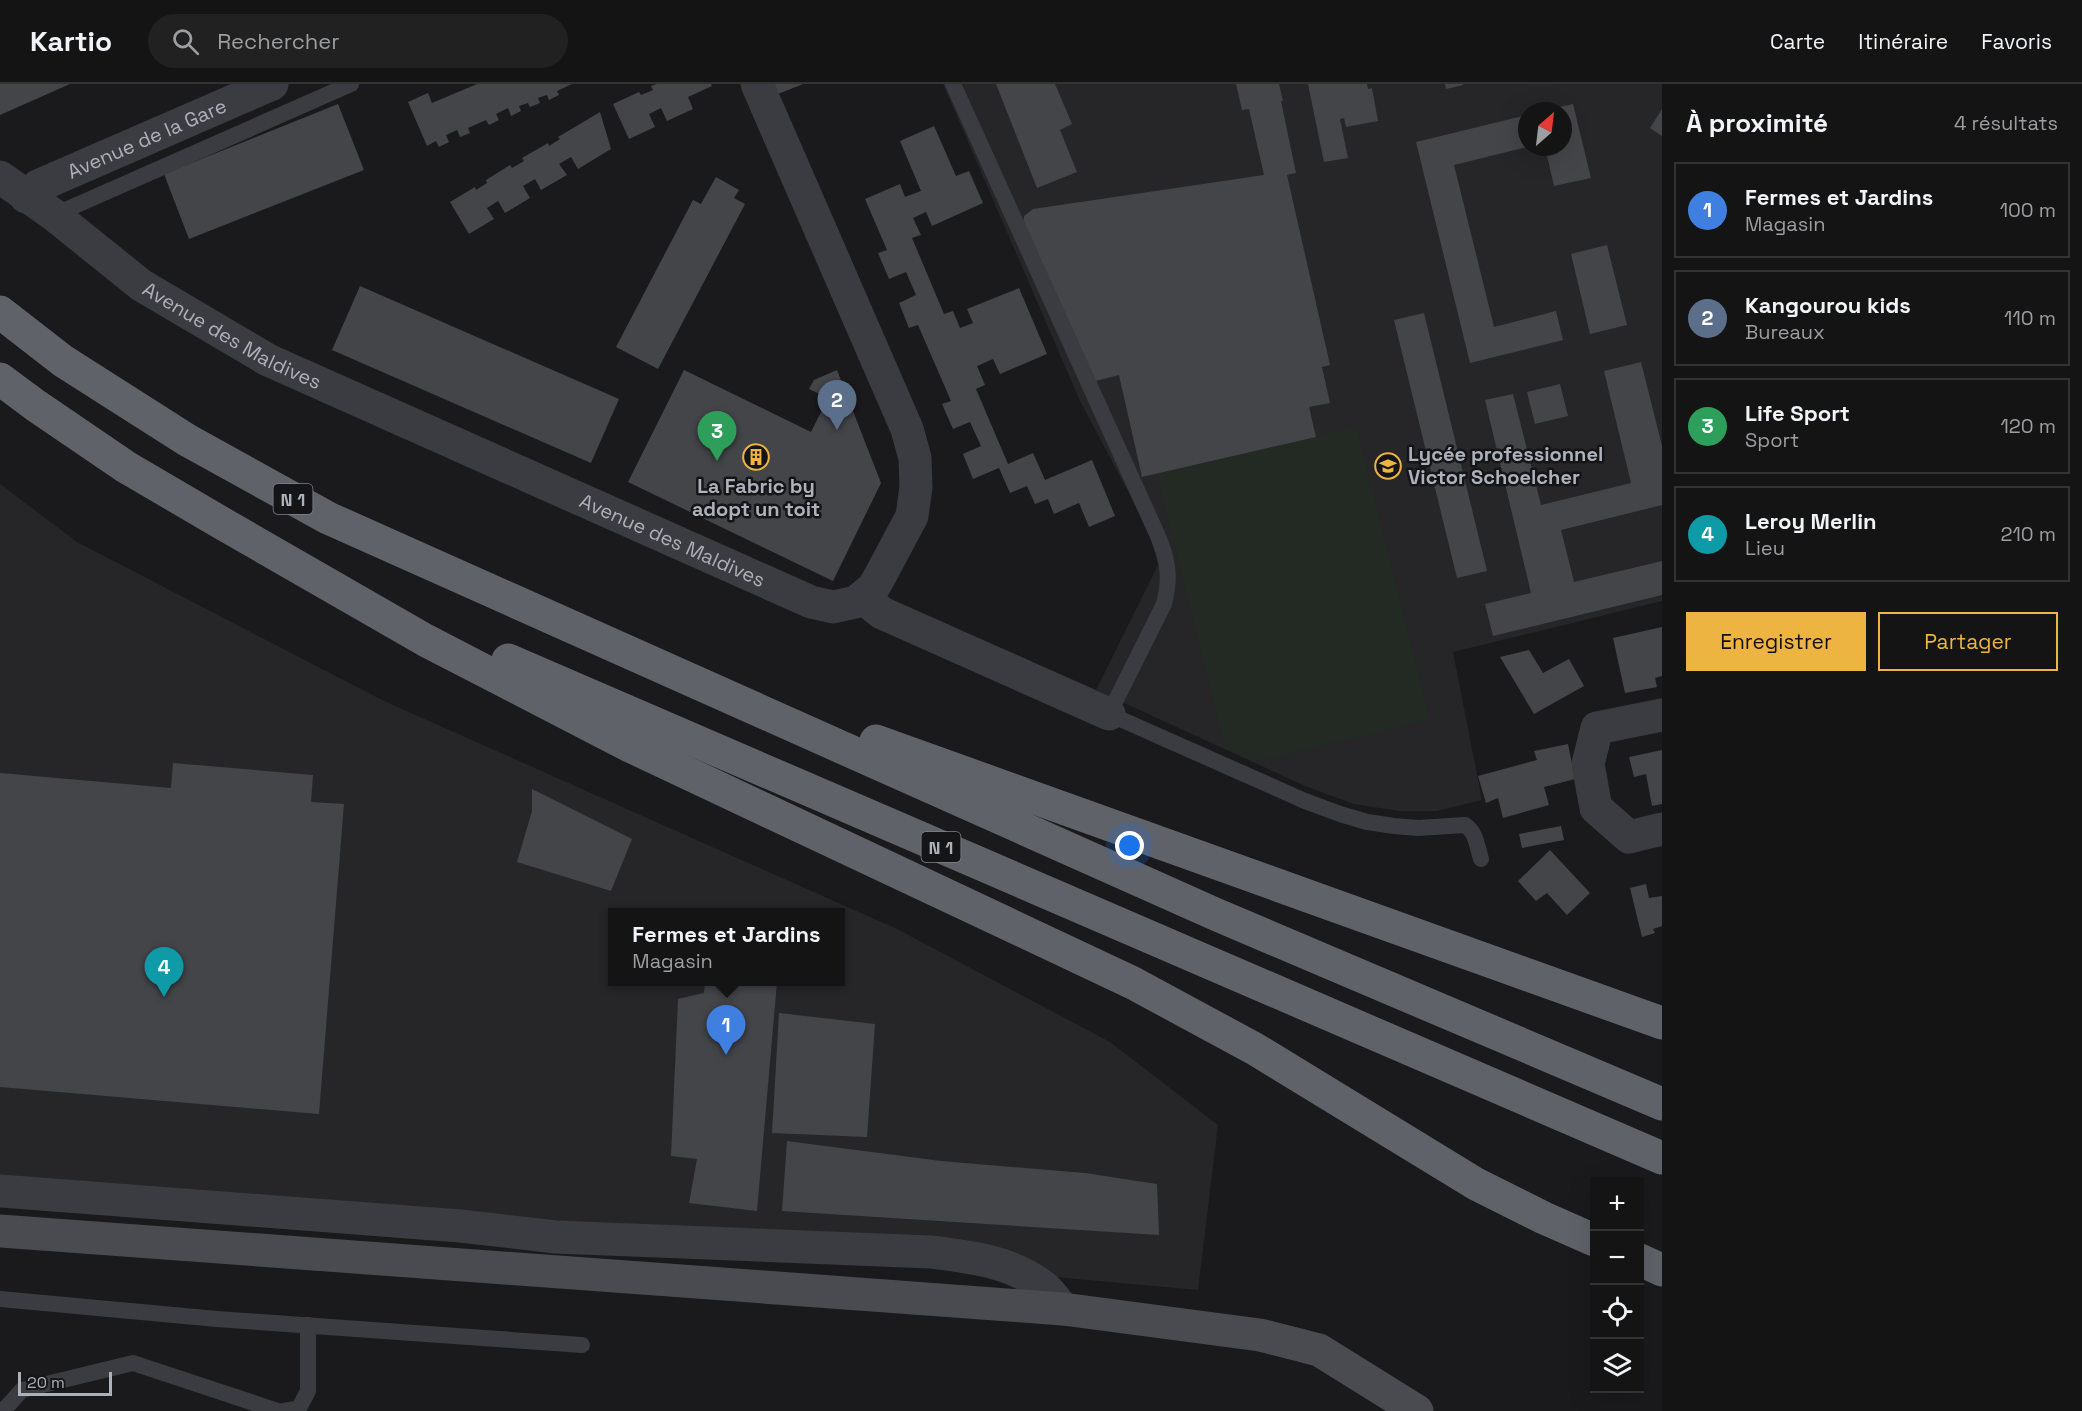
<!DOCTYPE html>
<html lang="fr">
<head>
<meta charset="utf-8">
<style>
  :root { --surface:#141415; --page:#212122; --text:#f1f3f6; --muted:#9d9ea0; --line:#333334; --accent:#edb441 }
  body { margin:0; font-family:"Space Grotesk",sans-serif; background:var(--page); color:var(--text) }
  .controls { position:absolute; right:18px; bottom:18px; display:grid; overflow:hidden; border-radius:0px; box-shadow:0 6px 24px #0002 }
  .controls button { width:54px; height:54px; display:grid; place-items:center; padding:0; border:0; border-bottom:2px solid var(--line); background:var(--surface); color:var(--text); font:30px sans-serif }
  .compass { position:absolute; left:1518px; top:18px; width:54px; height:54px; border-radius:50%; background:var(--surface); box-shadow:0 6px 24px #0002; rotate:28deg }
  .scale { position:absolute; left:18px; bottom:15px; width:94px; box-sizing:border-box; padding-left:6px; border:3px solid #adb1bb; border-top:0; font-size:16px; line-height:21px; white-space:nowrap; color:#adb1bb; -webkit-text-stroke:4px #151517; paint-order:stroke }
  .you { position:absolute; left:1130px; top:762px; width:21px; height:21px; margin:-15px; border:4px solid #fff; border-radius:50%; background:#1a73e8; box-shadow:0 0 0 9px #1a73e833 }
  .badge { display:grid; place-items:center; width:39px; height:39px; border-radius:50%; background:var(--accent); color:#fff; font-size:20px; font-weight:700 }
  .pin { position:absolute; translate:-50% -50px; filter:drop-shadow(0 2px 3px #0008) }
  .pin::after { content:''; position:absolute; top:32px; width:21px; height:18px; background:inherit; clip-path:polygon(0 0,100% 0,50% 100%) }
  .popup { position:absolute; left:608px; top:824px; width:237px; height:78px; box-sizing:border-box; display:grid; place-content:center; border-radius:0px; background:var(--surface); filter:drop-shadow(0 2px 4px #0005); font-size:20px; white-space:nowrap; color:var(--muted) }
  .popup b { font-size:22px; color:var(--text) }
  .popup::after { content:''; position:absolute; left:50%; top:100%; margin-left:-12px; border:12px solid transparent; border-top-color:var(--surface) }
  .list { margin:0; padding:0; list-style:none }
  h2 { display:flex; justify-content:space-between; align-items:center; height:78px; margin:0; padding:0 24px; font-size:26px }
  h2 small { font-size:20px; font-weight:400; color:var(--muted) }
  .list li { display:grid; grid-template-columns:39px 1fr auto; gap:18px; align-items:center; box-sizing:border-box; height:96px; margin:0 12px 12px; padding:0 12px; border:2px solid var(--line); border-radius:0px }
  .list b { display:block; font-size:22px; white-space:nowrap }
  .list p { margin:0; font-size:20px; white-space:nowrap; color:var(--muted) }
  .list em { font-size:20px; font-style:normal; color:var(--muted) }
  .actions { display:flex; gap:12px; padding:18px 24px }
  .actions a { flex:1; padding:14px 0; border:2px solid var(--accent); border-radius:0px; text-align:center; font-size:21px; color:var(--accent) }
  .actions .main { background:var(--accent); color:#111 }
  .icon { flex:none; width:33px; height:33px; fill:none; stroke:currentColor; stroke-width:2; stroke-linecap:round; stroke-linejoin:round }
  .map { position:relative; flex:none; width:1662px; height:1327px; overflow:hidden }
  header { display:flex; align-items:center; gap:36px; box-sizing:border-box; height:84px; padding:0 30px; background:var(--surface); border-bottom:2px solid var(--line) }
  header strong { font-size:28px }
  nav { display:flex; gap:33px; margin-inline-start:auto; font-size:21px }
  .search { width:420px; height:54px; background:var(--page); display:flex; align-items:center; gap:15px; box-sizing:border-box; padding:0 21px; border-radius:33px; color:var(--muted); font-size:22px }
  main { display:flex }
  aside { flex:1; background:var(--surface) }
  .map>svg:first-child { display:block }
</style>
</head>
<body>
<header>
<strong>Kartio</strong>
<div class="search"><svg class="icon" aria-label="search" viewBox="0 0 24 24"><circle cx="10" cy="10" r="6"/><path d="M15 15l6 6"/></svg>Rechercher</div>
<nav><a>Carte</a><a>Itinéraire</a><a>Favoris</a></nav>
</header>
<main>
<div class="map">
<svg width="1662" height="1327" viewBox="0 0 1662 1327">
  <rect width="100%" height="100%" fill="#1a1a1c"/>
  <g fill="#262629" fill-rule="evenodd">
    <path d="M943,0h719v517l-209,51 29,148 -45,11h-38l-45,-7 -49,-18 -209,-96 62,-125 -9,-34 -69,-130zM1527,27h36v36h-36z"/>
    <path d="M0,400l77,58 307,159 513,228 213,113 108,83 -20,165 -1198,-109zM612,828h228v70h-228z"/>
  </g>
  <path fill="#222a23" d="M1356,343l74,292 -174,43 -31,-15 -68,-273z"/>
  <g fill="#444549">
    <path d="M0,0h70l-70,31z"/>
    <path d="M477,0h95l-15,7 2,4 -10,5 -2,-5 -9,3 2,5 -10,4 -2,-4 -9,3 2,5 -10,5 -3,-8 -12,6 3,6 -10,5 -3,-5 -18,8 2,5 -10,4 -3,-7 -11,5 3,7 -10,5 -3,-6 -9,5 -19,-44 20,-9 4,10z"/>
    <path d="M657,0h54l1,2 -24,11 5,12 -26,12 -6,-13 -12,6 6,13 -26,12 -16,-35 26,-12 2,3 12,-5 -2,-4z"/>
    <path d="M774,0h29l-25,10z"/>
    <path d="M996,0h59l17,40 -12,6 17,42 -40,16z"/>
    <path d="M1236,0h43l4,17h-2l15,72 -9,2 43,190 -8,2 8,36 -21,4 7,30 -174,40 -23,-102 -31,8 -65,-153 1,-14 9,-7 231,-34 -15,-66 -7,1z"/>
    <path d="M1308,0h59l1,5 4,-1 6,33 -32,6 -2,-9 -4,1 8,39 -24,4z"/>
    <path d="M1445,0h18v1l-17,4z"/>
    <path d="M338,20l26,66 -175,69 -25,-65z"/>
    <path d="M1573,20l18,74 -37,8 -9,-39h18v-36l-16,-1z"/>
    <path d="M1662,25v27l-12,-8z"/>
    <path d="M600,28l11,37 -33,20 -7,-12 -12,7 8,11 -26,15 -6,-11 -12,7 7,12 -25,15 -7,-12 -11,7 7,11 -25,15 -19,-32 25,-15 1,3 11,-7 -1,-3 24,-15 2,3 12,-7 -2,-3 26,-15 1,3 11,-7 -2,-2z"/>
    <path d="M1527,31v32l-73,18 40,162 62,-16 7,29 -93,23 -54,-221z"/>
    <path d="M934,42l22,50 13,-5 14,32 -51,23 -6,-14 -13,6 8,17 -9,3 32,76 9,-3 7,17 13,-5 -6,-14 52,-21 28,66 -47,20 -7,-15 -16,7 8,19 -9,4 32,75 25,-11 12,27 47,-20 23,56 -26,11 -10,-24 -25,11 -6,-15 -13,5 -8,-18 -17,7 -11,-25 -26,11 -10,-25 18,-8 -11,-24 -17,7 -11,-25 9,-3 -33,-76 -9,3 -10,-25 17,-8 -10,-23 -17,7 -11,-26 9,-3 -22,-51 35,-15 5,13 16,-6 -21,-50z"/>
    <path d="M716,93l23,13 -5,8 11,6 -87,165 -42,-22 77,-147 8,4z"/>
    <path d="M1607,161l20,80 -37,9 -19,-80z"/>
    <path d="M360,202l259,113 -28,64 -259,-113z"/>
    <path d="M1424,229l63,258 -30,7 -63,-258z"/>
    <path d="M1641,278l21,84v59l-101,25 13,52 88,-21v34l-169,41 -8,-32 46,-11 -46,-193 28,-6 28,111 90,-22 -27,-112z"/>
    <path d="M684,286l127,62 17,-34 -19,-9 5,-9 23,-10 44,113 -48,98 -205,-99z"/>
    <path d="M1560,300l8,32 -33,8 -8,-32z"/>
    <path d="M1662,543v49l-7,2 2,9 -32,6 -12,-55z"/>
    <path d="M1529,566l14,23 26,-14 15,27 -50,28 -34,-57z"/>
    <path d="M1568,660l7,35 -31,8 5,18 -46,13 -5,-20 -12,5 -8,-27 59,-16 -3,-9z"/>
    <path d="M1662,666v54l-10,2 -6,-32 -12,3 -5,-20z"/>
    <path d="M173,679l140,12 -2,27 33,2 -25,310 -319,-27v-314l171,15z"/>
    <path d="M532,705l100,50 -21,52 -94,-29 15,-51z"/>
    <path d="M1561,742l3,14 -42,8 -3,-14z"/>
    <path d="M1550,766l40,43 -23,22 -20,-22 -11,8 -18,-20z"/>
    <path d="M1646,800l3,14 13,-2v30l-9,3 2,4 -13,4 -12,-49z"/>
    <path d="M705,898h72l-20,229 -68,-8 8,-44 -26,-3 7,-157 26,-6z"/>
    <path d="M779,929l96,11 -8,113 -95,-4z"/>
    <path d="M787,1057l154,20 144,12 72,11 2,51 -377,-24z"/>
  </g>
  <g fill="none" stroke-linecap="round" stroke-linejoin="round">
    <g stroke="#3b3c41" stroke-width="16">
      <path d="M953,0l204,450c11,25 14,43 7,70l-55,110 196,87 35,13 27,8 27,4 24,2 47,-3c11,7 12,21 16,34"/>
      <path d="M54,131l297,-131"/>
      <path d="M0,1215l217,20 365,26"/>
      <path d="M3,1327l19,-21 111,-27 145,48"/>
      <path d="M283,1327l16,-3 9,-17v-66"/>
    </g>
    <g stroke="#3b3c41" stroke-width="33">
      <path id="s1" d="M0,93l54,38 87,70 127,75 543,242 22,5 23,-5 17,-14 6,-10 33,-62 4,-29 -1,-29 -8,-29 -150,-345"/>
      <path id="s2" d="M26,113l12,-11 234,-102"/>
      <path d="M865,512l7,9 10,8 227,101"/>
      <path d="M1662,631l-65,13 -9,36 8,44 33,29 33,-8"/>
      <path d="M0,1107l460,35 96,11 374,15c40,5 82,9 115,36 7,6 12,14 18,21"/>
    </g>
    <path stroke="#494b51" stroke-width="33" d="M0,1147l1063,78 197,26 59,15 98,61"/>
    <g stroke="#5f6269" stroke-width="33">
      <path d="M0,228l63,49 124,79 141,78 887,396 447,190"/>
      <path d="M0,295l35,26 91,62 99,58 200,115 205,106 503,237 122,66 221,135 68,34 50,22"/>
      <path d="M508,576l1154,498"/>
      <path d="M876,657l786,282"/>
      <path d="M1640,1176l22,10"/>
    </g>
  </g>
  <defs>
    <g id="building-ring" transform="scale(1.35)"><circle r="9.5" fill="#151517" stroke="#edb441" stroke-width="1.5"/><path d="M-4-6H4V6H1V3H-1V6H-4ZM-2.5-4.3h1.7v1.8h-1.7ZM.8-4.3h1.7v1.8H.8ZM-2.5-1h1.7V.8h-1.7ZM.8-1h1.7V.8H.8Z" fill="#edb441"/></g>
    <g id="school-ring" transform="scale(1.35)"><circle r="9.5" fill="#151517" stroke="#edb441" stroke-width="1.5"/><path d="M0-5L7-2L0 1L-7-2ZM-4 1L0 2.5L4 1V4Q0 6-4 4Z" fill="#edb441"/></g>
  </defs>
  <g fill-rule="evenodd">
    <use href="#building-ring" x="756" y="373"/>
    <use href="#school-ring" x="1388" y="382"/>
  </g>
  <g text-anchor="middle" dominant-baseline="central" stroke-width="5" stroke-linejoin="round" paint-order="stroke">
    <g fill="#151517" stroke="#7f828a" stroke-width="1.5">
      <rect x="273.5" y="400" width="39" height="30" rx="4.5"/>
      <rect x="921.5" y="748" width="39" height="30" rx="4.5"/>
    </g>
    <g font-size="18" font-weight="bold" fill="#adb1bb">
      <text x="293" y="415">N 1</text>
      <text x="941" y="763">N 1</text>
    </g>
    <g font-size="20" fill="#adb1bb" stroke="#151517">
      <text stroke="none"><textPath href="#s2" startOffset="135">Avenue de la Gare</textPath></text>
      <text stroke="none"><textPath href="#s1" startOffset="282">Avenue des Maldives</textPath></text>
      <text stroke="none"><textPath href="#s1" startOffset="768">Avenue des Maldives</textPath></text>
    </g>
    <g font-size="20" font-weight="bold" fill="#adb1bb" stroke="#151517" text-anchor="start">
      <text x="1408" y="370">Lycée professionnel<tspan x="1408" dy="23">Victor Schoelcher</tspan></text>
      <text x="756" y="402" text-anchor="middle">La Fabric by<tspan x="756" dy="23">adopt un toit</tspan></text>
    </g>
  </g>
</svg>
<div class="controls">
<button>+</button>
<button>−</button>
<button><svg class="icon" aria-label="locate" viewBox="0 0 24 24"><circle cx="12" cy="12" r="6"/><path d="M12 2v4M12 18v4M2 12h4M18 12h4"/></svg></button>
<button><svg class="icon" aria-label="layers" viewBox="0 0 24 24"><path d="M12 4l9 5-9 5-9-5zM3 14l9 5 9-5"/></svg></button>
</div>
<svg class="compass" viewBox="-18 -18 36 36"><path d="M0-13l5 13h-10z" fill="#e53935"/><path d="M0 13l5-13h-10z" fill="#9d9ea0"/></svg>
<div class="scale">20 m</div>
<div class="you"></div>
<div class="pin badge" style="left:726px;top:971px;background:#3f7fe0">1</div>
<div class="popup"><b>Fermes et Jardins</b>Magasin</div>
<div class="pin badge" style="left:837px;top:346px;background:#5c6f8a">2</div>
<div class="pin badge" style="left:717px;top:377px;background:#2e9e5b">3</div>
<div class="pin badge" style="left:164px;top:913px;background:#0f9aa8">4</div>
</div>
<aside>
<h2>À proximité<small>4 résultats</small></h2>
<ul class="list">
<li><span class="badge" style="background:#3f7fe0">1</span><div><b>Fermes et Jardins</b><p>Magasin</p></div><em>100 m</em></li>
<li><span class="badge" style="background:#5c6f8a">2</span><div><b>Kangourou kids</b><p>Bureaux</p></div><em>110 m</em></li>
<li><span class="badge" style="background:#2e9e5b">3</span><div><b>Life Sport</b><p>Sport</p></div><em>120 m</em></li>
<li><span class="badge" style="background:#0f9aa8">4</span><div><b>Leroy Merlin</b><p>Lieu</p></div><em>210 m</em></li>
</ul>
<div class="actions"><a class="main">Enregistrer</a><a>Partager</a></div>
</aside>
</main>
</body>
</html>
